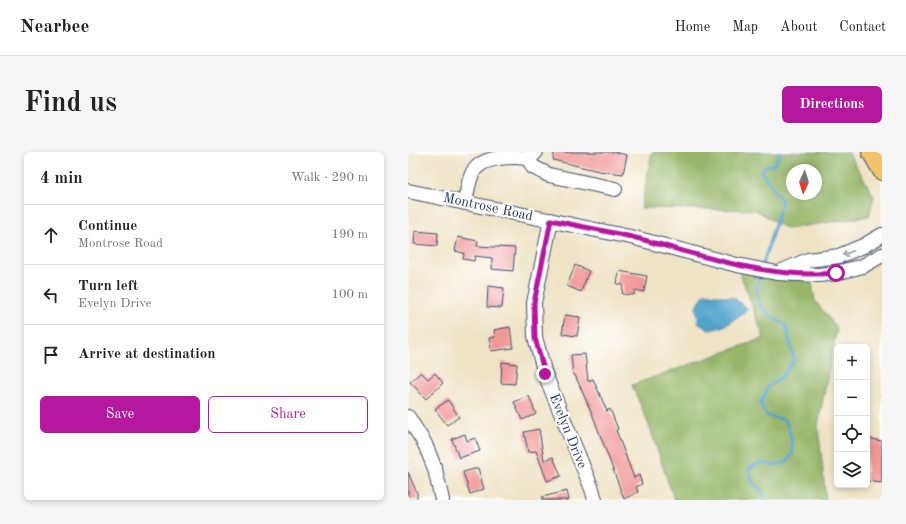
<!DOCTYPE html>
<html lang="en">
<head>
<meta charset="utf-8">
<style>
  :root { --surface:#fff; --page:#f6f6f6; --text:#222; --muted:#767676; --line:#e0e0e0; --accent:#b5179e }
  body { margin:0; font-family:"Old Standard TT",serif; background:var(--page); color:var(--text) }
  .controls { position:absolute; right:12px; bottom:12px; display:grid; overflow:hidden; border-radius:6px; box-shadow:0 2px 6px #0003 }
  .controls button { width:36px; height:36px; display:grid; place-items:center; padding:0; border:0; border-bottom:1px solid var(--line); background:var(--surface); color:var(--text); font:20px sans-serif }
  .compass { position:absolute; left:378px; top:12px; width:36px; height:36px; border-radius:50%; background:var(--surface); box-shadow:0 2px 6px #0003; rotate:184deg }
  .stop { position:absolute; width:12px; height:12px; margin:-9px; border:3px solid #b5179e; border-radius:50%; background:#fff }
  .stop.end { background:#b5179e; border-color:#fff; box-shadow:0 1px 4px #0008 }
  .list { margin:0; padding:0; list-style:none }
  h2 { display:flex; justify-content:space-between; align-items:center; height:52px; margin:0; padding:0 16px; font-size:17px }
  h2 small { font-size:13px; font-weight:400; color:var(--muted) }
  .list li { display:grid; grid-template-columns:26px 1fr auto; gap:12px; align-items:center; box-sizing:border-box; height:60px; padding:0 16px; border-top:1px solid var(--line) }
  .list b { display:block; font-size:15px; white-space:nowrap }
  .list p { margin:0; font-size:13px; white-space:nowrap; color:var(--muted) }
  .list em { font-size:13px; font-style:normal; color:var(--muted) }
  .actions { display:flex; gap:8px; padding:12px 16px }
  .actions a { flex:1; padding:9px 0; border:1px solid var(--accent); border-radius:6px; text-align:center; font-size:14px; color:var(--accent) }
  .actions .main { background:var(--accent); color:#fff }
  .icon { flex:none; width:22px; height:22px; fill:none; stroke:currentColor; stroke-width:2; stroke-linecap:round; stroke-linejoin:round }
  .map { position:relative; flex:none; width:474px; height:348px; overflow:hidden; border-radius:6px }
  header { display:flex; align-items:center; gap:24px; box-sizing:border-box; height:56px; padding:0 20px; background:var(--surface); border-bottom:1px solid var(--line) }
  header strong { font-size:19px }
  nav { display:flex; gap:22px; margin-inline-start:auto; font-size:14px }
  .intro { display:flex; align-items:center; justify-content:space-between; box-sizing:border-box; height:96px; padding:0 24px }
  h1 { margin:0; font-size:28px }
  .button { padding:10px 18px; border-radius:6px; background:var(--accent); color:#fff; font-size:14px; font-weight:700 }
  main { display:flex; gap:24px; padding:0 24px }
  aside { flex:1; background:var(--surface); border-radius:6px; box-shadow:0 2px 6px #0003 }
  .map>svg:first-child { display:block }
</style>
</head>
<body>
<header>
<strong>Nearbee</strong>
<nav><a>Home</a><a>Map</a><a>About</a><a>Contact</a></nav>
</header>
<div class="intro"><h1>Find us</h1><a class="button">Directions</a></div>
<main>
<aside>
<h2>4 min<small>Walk · 290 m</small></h2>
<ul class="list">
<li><svg class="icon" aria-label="ahead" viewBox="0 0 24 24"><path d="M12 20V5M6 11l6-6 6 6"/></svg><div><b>Continue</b><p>Montrose Road</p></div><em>190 m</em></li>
<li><svg class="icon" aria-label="left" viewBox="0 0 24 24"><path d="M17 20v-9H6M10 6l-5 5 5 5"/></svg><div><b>Turn left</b><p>Evelyn Drive</p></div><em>100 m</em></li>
<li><svg class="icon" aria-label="arrive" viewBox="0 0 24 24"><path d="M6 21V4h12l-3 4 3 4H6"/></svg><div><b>Arrive at destination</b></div></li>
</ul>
<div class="actions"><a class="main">Save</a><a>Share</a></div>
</aside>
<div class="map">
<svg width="474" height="348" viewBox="0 0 474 348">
  <rect width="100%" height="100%" fill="#fff"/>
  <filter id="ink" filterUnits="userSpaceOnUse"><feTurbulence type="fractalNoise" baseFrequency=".025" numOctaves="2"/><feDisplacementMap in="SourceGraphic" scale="8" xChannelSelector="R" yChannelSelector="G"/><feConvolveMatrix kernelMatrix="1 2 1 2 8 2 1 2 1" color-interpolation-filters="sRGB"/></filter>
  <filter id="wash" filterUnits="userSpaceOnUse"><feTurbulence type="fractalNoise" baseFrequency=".012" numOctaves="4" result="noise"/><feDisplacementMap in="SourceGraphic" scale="16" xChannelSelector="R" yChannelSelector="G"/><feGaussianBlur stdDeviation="0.9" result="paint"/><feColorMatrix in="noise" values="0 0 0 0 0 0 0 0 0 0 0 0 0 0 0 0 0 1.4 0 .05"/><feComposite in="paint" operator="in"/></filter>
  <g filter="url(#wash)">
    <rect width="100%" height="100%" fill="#efe3c5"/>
    <g fill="#97b669" stroke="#597264" fill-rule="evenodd">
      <path d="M244,0h196l26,44 -5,20 -83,13 -30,-19 -115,-2zM384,18h24v24h-24z"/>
      <path d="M329,113l73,8 5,28 22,27 -19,97 8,75h-152l-25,-75 -17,-40 132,-47z"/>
    </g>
    <path fill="#50a3cb" stroke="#366994" d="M297,141l29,5 14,11c-11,11 -24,19 -39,21l-10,-6 -3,-17z"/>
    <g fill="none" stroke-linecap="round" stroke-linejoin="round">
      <g stroke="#50a3cb" stroke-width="3">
        <path d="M354,115l20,-66 -21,-29 4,-6 8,-1 7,-10v-3"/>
        <path d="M352,122c-10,30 3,37 26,52l8,34 -12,16 -14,11 -8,17 7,12 19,4 5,18 2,15 -6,9 -13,3 -13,-2 -12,5 4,15 9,8 4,9"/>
      </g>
    </g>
    <g id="blocks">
      <g fill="#f19797">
        <path d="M146,0h60l13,3 -4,19 -24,-3 -46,-11z"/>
        <path d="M7,79l23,2 -1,13 -23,-2z"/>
        <path d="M50,85l20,4 -1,5 38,2 -2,23 -21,-2v-11l-17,-2 -1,5 -11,-2 1,-6 -9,-2z"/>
        <path d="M167,113l14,6 -8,21 -14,-6z"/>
        <path d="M211,119l28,5 -3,16 -9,-2 -1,5 -12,-1 1,-9 -6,-1z"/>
        <path d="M80,134l16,2 -2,20 -15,-1z"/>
        <path d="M157,163l15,2 -3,19 -15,-2z"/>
        <path d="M102,175l3,21 -22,3 -2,-13 6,-1 -1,-7z"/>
        <path d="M177,202l3,27 5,-2 14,32 3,-2 8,20 -2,1 18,48 5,-3 3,9 -6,3 2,5 -14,7 -31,-83 -18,-41h-2l-2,-20z"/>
        <path d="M94,210l15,2 -2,20 -14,-1z"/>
        <path d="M13,220l7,7 7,-6 8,10 -17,16 -16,-17z"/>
        <path d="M121,244l7,18 -14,6 -8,-18z"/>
        <path d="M40,248l11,17 -12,8 -12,-16z"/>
        <path d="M131,277l5,31 9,-3 8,19 -14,5 -11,-30 -8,1 -4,-20z"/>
        <path d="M57,282l2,7 8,-3 5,13 -21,7 -7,-19z"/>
        <path d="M459,286l15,3v42l-15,-2z"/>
        <path d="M70,316l6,21 -14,5 -7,-22z"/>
        <path d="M0,320l9,21v7h-9z"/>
        <path d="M159,339l2,9h-27v-3z"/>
      </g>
    </g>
  </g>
  <g filter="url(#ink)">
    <use href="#blocks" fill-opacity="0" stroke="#3b4a6d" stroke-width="1"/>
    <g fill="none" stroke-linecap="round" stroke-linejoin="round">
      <g stroke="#3b4a6d" stroke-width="16">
        <g id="minor">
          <path d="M120,6l5,9 16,8 66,14"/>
          <path d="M0,39l227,47 102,27 40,8 42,2 17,-2 27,-7 19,-11"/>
          <path d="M57,51c2,-10 3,-22 8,-31 8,-14 29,-15 43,-15 9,1 14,2 20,-5"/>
          <path d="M143,68l-17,83 1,34 10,37 47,115 3,11"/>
          <path d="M374,119l26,-11 31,-4 24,-10 19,-11"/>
          <path d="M0,265l17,27 10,25 7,31"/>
        </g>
      </g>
      <g stroke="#3b4a6d" stroke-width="20">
        <path id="major" d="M463,0l11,19"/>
      </g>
      <use href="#minor" stroke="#fff" stroke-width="14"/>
      <use href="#major" stroke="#f2c36a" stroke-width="18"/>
    </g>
    <defs><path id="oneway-shaft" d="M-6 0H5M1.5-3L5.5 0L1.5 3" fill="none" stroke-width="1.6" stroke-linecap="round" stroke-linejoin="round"/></defs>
    <use stroke="#8d97ae" href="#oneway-shaft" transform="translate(440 101) rotate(159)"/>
  </g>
  <g fill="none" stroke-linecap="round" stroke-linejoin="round" filter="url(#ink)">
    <path stroke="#b5179e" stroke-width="5" d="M137,222l-10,-36 -1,-35 17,-83c31,7 62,12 93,20 62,17 126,39 192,33"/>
  </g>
  <g text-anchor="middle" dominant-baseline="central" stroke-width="4" stroke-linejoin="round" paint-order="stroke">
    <g font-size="14" fill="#1b2f5e" stroke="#fff">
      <text transform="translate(80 55) rotate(12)">Montrose Road</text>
      <text transform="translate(160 279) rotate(68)">Evelyn Drive</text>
    </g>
  </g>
</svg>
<div class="controls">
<button>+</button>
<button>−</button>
<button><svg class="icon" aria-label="locate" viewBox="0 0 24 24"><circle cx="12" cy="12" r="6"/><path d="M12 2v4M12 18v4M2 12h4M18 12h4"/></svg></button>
<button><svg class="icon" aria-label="layers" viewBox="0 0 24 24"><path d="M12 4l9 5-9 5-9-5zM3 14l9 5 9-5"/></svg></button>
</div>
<svg class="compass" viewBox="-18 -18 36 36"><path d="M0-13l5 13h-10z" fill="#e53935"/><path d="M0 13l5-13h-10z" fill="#767676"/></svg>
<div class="stop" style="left:428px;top:121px"></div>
<div class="stop end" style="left:137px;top:222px"></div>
</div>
</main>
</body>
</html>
